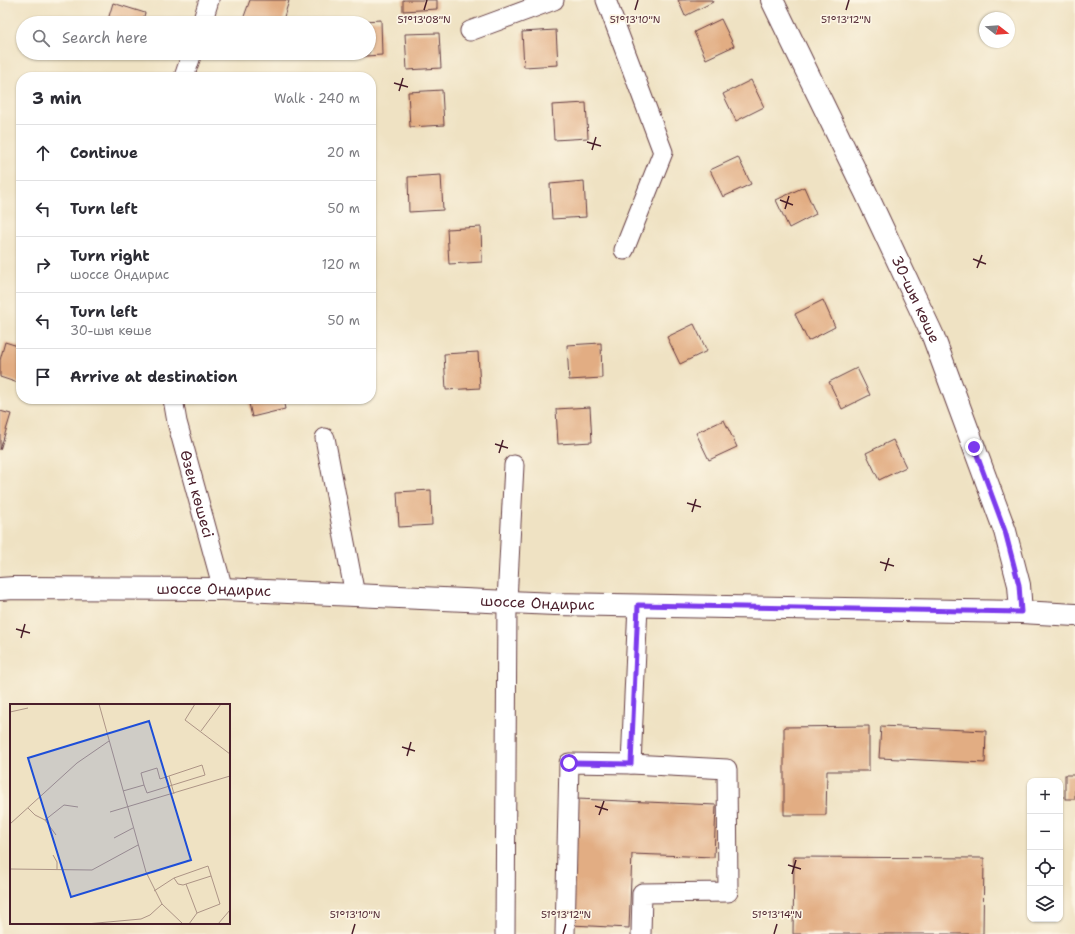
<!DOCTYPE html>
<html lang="en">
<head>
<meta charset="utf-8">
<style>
  :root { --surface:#fff; --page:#f2f2f3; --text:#2b2b33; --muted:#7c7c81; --line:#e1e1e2 }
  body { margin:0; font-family:"Shantell Sans",sans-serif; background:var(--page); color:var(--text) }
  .controls { position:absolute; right:12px; bottom:12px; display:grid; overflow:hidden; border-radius:8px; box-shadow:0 1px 3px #0004 }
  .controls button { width:36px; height:36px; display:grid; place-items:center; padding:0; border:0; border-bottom:1px solid var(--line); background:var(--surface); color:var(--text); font:20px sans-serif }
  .compass { position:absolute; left:979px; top:12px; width:36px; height:36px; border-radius:50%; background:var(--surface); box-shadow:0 1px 3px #0004; rotate:107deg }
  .stop { position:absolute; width:12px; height:12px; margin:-9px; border:3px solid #7c3aed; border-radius:50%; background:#fff }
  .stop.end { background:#7c3aed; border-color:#fff; box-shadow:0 1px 4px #0008 }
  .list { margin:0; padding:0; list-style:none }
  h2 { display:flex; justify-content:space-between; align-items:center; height:52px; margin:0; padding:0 16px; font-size:17px }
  h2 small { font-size:13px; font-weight:400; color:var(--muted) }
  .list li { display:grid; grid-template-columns:26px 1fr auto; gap:12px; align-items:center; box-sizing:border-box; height:56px; padding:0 16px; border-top:1px solid var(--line) }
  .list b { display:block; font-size:15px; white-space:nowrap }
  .list p { margin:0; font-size:13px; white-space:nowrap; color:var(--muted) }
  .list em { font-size:13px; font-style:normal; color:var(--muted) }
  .icon { flex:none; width:22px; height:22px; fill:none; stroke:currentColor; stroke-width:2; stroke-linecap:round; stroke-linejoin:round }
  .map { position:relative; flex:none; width:1075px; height:934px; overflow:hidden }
  .search { position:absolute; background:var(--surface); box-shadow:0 1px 3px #0004; left:16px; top:16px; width:360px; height:44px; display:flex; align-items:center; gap:10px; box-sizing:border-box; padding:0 14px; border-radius:22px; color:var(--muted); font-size:15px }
  .panel { position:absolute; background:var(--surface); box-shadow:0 1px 3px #0004; left:16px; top:72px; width:360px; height:332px; border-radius:16px }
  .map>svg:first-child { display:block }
</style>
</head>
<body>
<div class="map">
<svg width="1075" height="934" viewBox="0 0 1075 934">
  <rect width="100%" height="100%" fill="#fcf5e5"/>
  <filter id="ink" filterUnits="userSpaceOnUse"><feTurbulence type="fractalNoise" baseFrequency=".025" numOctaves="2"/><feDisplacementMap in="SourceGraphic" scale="8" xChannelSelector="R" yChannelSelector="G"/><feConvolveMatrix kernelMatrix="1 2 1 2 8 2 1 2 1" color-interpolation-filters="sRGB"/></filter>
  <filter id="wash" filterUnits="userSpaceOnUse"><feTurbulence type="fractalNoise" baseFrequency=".012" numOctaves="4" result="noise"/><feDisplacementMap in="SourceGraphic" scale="16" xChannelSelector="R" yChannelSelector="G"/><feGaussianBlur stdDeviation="0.9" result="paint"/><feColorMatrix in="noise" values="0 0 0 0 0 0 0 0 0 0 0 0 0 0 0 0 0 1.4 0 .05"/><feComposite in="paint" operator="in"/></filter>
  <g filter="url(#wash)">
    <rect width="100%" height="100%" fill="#efe2c3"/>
    <g id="blocks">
      <g fill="#e2ad83">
        <path d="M250,0h35l4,1 -7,22h-38l-2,-1z"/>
        <path d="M403,0h34v9l-34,2z"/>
        <path d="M678,0h34l1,2 -28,14z"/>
        <path d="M113,3l32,10 -3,10h-35z"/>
        <path d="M721,19l13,27 -28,13 -12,-27z"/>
        <path d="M381,20l1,35 -33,2 -1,-4h21v-30h-23v-1z"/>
        <path d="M556,30l2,35 -34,2 -2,-35z"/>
        <path d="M439,33l2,35 -34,2 -2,-36z"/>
        <path d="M751,80l13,27 -28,14 -13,-27z"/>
        <path d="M442,90l2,35 -34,2 -2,-35z"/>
        <path d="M586,103l2,35 -34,2 -2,-35z"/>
        <path d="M738,157l13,27 -28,13 -13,-27z"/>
        <path d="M441,175l2,35 -34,2 -1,-35z"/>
        <path d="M584,181l2,36 -34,2 -2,-35z"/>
        <path d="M804,187l12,27 -27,14 -13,-28z"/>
        <path d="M481,227l1,35 -33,2 -2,-35z"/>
        <path d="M823,300l12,27 -27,14 -13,-27z"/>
        <path d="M694,324l13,27 -27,13 -13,-27z"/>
        <path d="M5,342l16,5v37l-21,-7v-17z"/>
        <path d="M601,343l1,35 -33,2 -2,-35z"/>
        <path d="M478,352l2,36 -34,2 -2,-36z"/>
        <path d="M857,368l13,27 -28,14 -13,-27z"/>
        <path d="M248,399h35l2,10 -33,8z"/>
        <path d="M590,407l2,35 -34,2 -2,-35z"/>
        <path d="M0,411l11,3 -11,36z"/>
        <path d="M724,420l13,27 -28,13 -13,-27z"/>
        <path d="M893,440l13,27 -27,13 -13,-27z"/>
        <path d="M431,490l1,35 -33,2 -2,-35z"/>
        <path d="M869,726v45h-42l-1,44h-42v-88z"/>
        <path d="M881,726l105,5 -1,32 -106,-5z"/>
        <rect x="1065" y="775" width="10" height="24"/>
        <path d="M577,799l139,6 -2,52 -82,-3 -3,74 -57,-3z"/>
        <path d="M794,857l190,1 -1,76h-190z"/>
      </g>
    </g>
  </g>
  <g filter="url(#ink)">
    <use href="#blocks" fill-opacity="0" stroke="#633c42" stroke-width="1"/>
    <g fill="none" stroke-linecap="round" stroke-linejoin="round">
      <g stroke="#633c42" stroke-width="21">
        <g id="minor">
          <path d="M606,0l57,152 -39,98"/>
          <path d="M202,23l7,-23"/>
          <path d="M470,31l84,-31"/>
          <path d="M184,77l8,-24"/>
          <path id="s1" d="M173,399l4,23 46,167"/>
          <path d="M325,438l30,157"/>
          <path d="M631,764l7,-159"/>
          <path d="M505,934l2,-333 7,-136"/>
          <path d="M565,934l4,-171 62,1 96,5 1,123 -86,1 -1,41"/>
        </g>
      </g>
      <g stroke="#633c42" stroke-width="24">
        <g id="secondary">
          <path id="s2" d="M772,0l94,193 67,143 72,195 14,54 2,27"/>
          <path id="s3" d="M0,589l14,-1 209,1 332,15 466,8 54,3"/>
        </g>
      </g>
      <use href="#minor" stroke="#fff" stroke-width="19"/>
      <use href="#secondary" stroke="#fff" stroke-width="22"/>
    </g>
  </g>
  <g fill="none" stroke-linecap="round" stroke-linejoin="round" filter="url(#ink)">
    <path stroke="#7c3aed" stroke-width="5" d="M569,763l62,1 7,-159 383,7 -2,-27 -14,-54 -31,-84"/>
  </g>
  <path fill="none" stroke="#4a1f2b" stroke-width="1.5" d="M424,10l3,-10M635,10l3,-10M846,10l3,-10M394,83l14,4M399,91l4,-13M587,142l14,4M592,150l4,-13M780,200l13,5M785,209l4,-13M973,259l13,5M977,268l5,-13M495,444l13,4M499,453l4,-13M687,503l14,4M692,512l4,-13M880,562l14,4M885,571l4,-13M16,629l14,4M21,638l4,-14M402,747l13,4M407,756l4,-14M595,806l13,4M599,815l5,-14M788,865l13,4M792,874l4,-14M352,934l3,-10M563,934l3,-10M774,934l3,-10"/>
  <g text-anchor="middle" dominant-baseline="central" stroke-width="3.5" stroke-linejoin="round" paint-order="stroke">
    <g font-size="15" fill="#4a1f2b" stroke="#fcf5e5">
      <text stroke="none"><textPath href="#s2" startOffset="332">30-шы көше</textPath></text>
      <text stroke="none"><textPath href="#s1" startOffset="98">Өзен көшесі</textPath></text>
      <text stroke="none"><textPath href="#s3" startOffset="214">шоссе Ондирис</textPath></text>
      <text stroke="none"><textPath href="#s3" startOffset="538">шоссе Ондирис</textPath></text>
    </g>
  </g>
  <g transform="translate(10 704)">
    <rect width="220" height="220" fill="#efe2c3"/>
    <path fill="none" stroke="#ad9486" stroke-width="1" d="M89,0l47,168 16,32 21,20M185,0l-10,16 45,34M0,8l18,-4M191,27l20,-27M159,72l5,18M113,87l21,-6 3,8 58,-18 -3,-10 -42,14 -3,-11 -16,5 3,12M18,104l7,7 10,5 11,15M100,108l120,-36M35,116l19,-15 14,2M0,120l67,-61 32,-22M104,134l19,-10M43,151l4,7v8M0,165l82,1 46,-25M164,174l4,6 5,1 28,-9M176,180l11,29M144,187l20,-13 34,-12 12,38 -23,9 -8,11M76,220l55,-5 9,-4 12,-11M208,220l12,-14"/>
    <path fill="#1d4ed8" fill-opacity="0.15" stroke="#1d4ed8" stroke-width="2" d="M139,17l42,139 -120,37 -43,-139z"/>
    <rect width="220" height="220" fill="none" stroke="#4a1f2b" stroke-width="2"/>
  </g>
  <g font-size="10" text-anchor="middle" fill="#4a1f2b" stroke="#fcf5e5" stroke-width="3.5" stroke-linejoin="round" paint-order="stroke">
    <text x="424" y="23">51°13'08"N</text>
    <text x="635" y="23">51°13'10"N</text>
    <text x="846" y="23">51°13'12"N</text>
    <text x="355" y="918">51°13'10"N</text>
    <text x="566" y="918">51°13'12"N</text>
    <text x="777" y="918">51°13'14"N</text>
  </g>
</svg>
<div class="controls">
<button>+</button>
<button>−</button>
<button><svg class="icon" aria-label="locate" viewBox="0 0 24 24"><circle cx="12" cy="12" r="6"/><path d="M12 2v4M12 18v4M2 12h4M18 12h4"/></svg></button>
<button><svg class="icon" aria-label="layers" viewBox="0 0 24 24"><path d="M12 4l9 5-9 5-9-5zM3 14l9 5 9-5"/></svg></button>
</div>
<svg class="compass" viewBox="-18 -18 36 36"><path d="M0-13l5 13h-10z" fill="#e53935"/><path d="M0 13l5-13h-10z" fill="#7c7c81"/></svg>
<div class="stop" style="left:569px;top:763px"></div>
<div class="stop end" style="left:974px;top:447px"></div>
<div class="search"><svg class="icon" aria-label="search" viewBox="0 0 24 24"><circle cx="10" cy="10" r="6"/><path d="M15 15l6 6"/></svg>Search here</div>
<section class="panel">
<h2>3 min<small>Walk · 240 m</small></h2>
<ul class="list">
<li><svg class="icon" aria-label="ahead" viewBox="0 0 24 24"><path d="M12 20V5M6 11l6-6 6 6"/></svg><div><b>Continue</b></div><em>20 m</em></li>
<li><svg class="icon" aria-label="left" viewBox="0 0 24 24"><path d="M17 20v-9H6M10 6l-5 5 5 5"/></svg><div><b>Turn left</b></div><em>50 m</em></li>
<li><svg class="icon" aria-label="right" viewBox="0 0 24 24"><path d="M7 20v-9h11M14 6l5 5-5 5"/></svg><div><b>Turn right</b><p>шоссе Ондирис</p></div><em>120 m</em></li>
<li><svg class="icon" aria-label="left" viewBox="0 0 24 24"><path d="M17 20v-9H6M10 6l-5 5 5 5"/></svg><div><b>Turn left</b><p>30-шы көше</p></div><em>50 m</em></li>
<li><svg class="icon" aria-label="arrive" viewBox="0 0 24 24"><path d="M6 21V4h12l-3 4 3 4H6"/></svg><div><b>Arrive at destination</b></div></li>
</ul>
</section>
</div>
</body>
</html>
